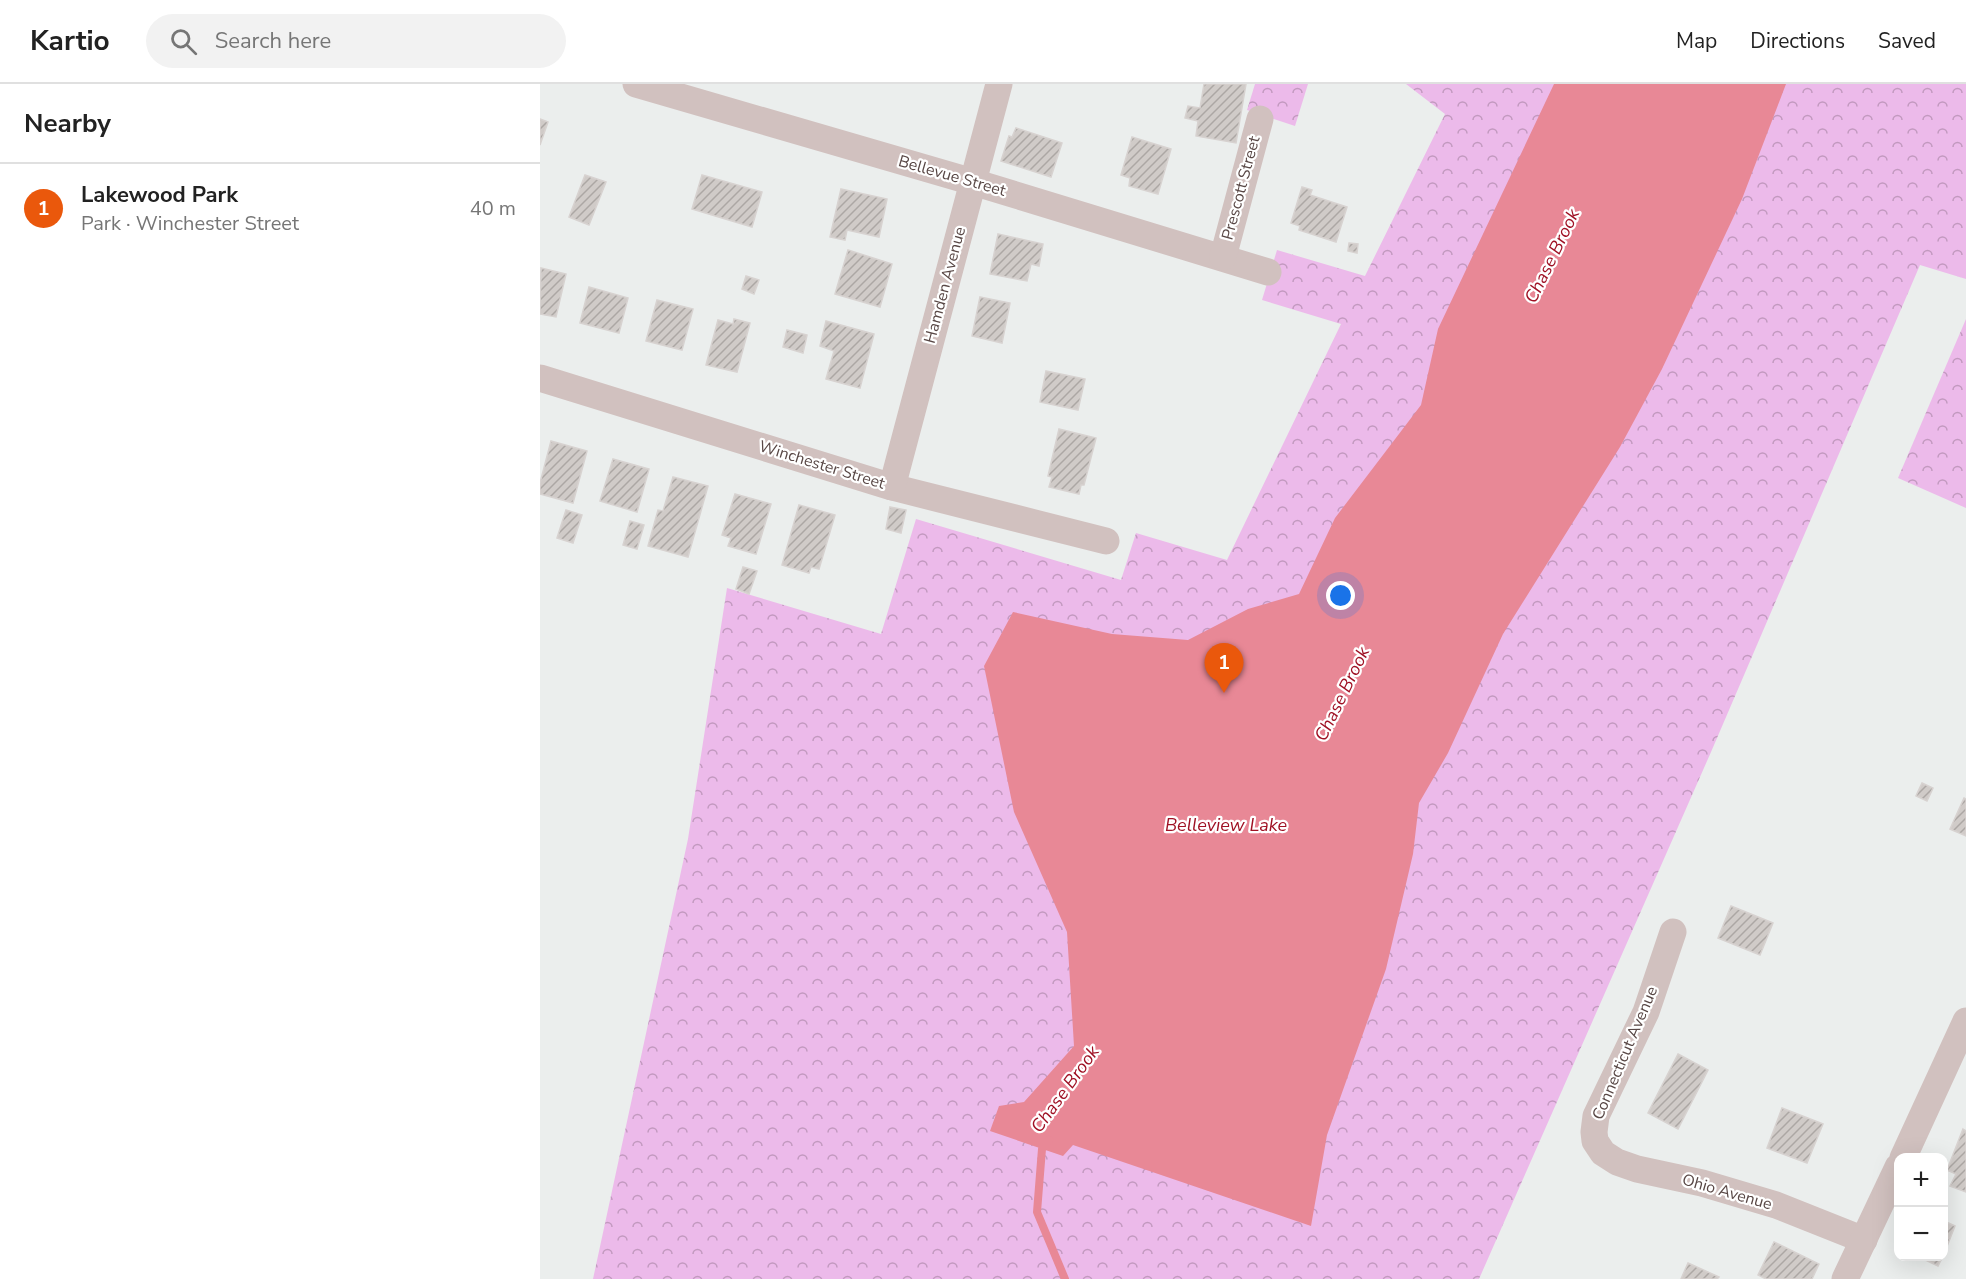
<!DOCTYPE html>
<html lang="en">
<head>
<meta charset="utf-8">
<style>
  :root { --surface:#fff; --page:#f2f2f2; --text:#222; --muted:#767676; --line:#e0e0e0; --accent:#ea580c }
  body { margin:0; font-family:"Nunito Sans",sans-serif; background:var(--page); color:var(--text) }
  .controls { position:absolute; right:18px; bottom:18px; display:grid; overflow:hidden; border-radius:12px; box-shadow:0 6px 24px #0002 }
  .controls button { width:54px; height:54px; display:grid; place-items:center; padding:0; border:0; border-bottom:2px solid var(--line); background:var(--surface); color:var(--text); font:30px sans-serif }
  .you { position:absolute; left:801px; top:512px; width:21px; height:21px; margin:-15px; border:4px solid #fff; border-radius:50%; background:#1a73e8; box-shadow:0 0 0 9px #1a73e833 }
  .badge { display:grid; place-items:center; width:39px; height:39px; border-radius:50%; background:var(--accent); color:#fff; font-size:20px; font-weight:700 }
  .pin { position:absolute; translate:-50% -50px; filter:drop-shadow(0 2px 3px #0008) }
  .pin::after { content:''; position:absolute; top:32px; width:21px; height:18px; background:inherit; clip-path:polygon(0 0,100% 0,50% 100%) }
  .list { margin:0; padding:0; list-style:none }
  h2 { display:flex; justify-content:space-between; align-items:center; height:78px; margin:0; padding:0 24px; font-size:26px }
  h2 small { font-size:20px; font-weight:400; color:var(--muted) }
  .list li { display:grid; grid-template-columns:39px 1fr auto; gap:18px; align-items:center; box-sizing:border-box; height:90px; padding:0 24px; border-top:2px solid var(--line) }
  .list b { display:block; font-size:22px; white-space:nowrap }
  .list p { margin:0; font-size:20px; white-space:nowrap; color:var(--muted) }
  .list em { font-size:20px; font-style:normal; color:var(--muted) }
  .icon { flex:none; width:33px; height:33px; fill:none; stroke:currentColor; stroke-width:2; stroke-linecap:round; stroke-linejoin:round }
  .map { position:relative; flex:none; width:1426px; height:1195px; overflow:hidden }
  header { display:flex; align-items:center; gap:36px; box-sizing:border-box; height:84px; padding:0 30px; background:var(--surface); border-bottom:2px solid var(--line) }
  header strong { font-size:28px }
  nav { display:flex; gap:33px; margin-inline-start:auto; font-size:21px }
  .search { width:420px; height:54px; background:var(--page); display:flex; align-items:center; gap:15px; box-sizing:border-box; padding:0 21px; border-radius:33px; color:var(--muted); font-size:22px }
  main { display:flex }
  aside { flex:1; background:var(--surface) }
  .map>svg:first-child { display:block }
</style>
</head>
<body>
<header>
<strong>Kartio</strong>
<div class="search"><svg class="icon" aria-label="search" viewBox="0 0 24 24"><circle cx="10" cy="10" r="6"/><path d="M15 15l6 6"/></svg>Search here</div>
<nav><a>Map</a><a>Directions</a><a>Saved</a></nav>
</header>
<main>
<aside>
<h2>Nearby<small></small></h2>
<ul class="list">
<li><span class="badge">1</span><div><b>Lakewood Park</b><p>Park · Winchester Street</p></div><em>40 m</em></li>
</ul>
</aside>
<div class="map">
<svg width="1426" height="1195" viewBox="0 0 1426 1195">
  <defs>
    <pattern id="forest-crowns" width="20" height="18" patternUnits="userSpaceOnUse" patternTransform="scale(1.5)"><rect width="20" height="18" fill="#ecbaea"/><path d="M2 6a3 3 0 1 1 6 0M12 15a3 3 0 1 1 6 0" fill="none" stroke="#c299bf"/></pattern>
    <pattern id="building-hatch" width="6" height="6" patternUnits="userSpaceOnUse" patternTransform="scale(1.5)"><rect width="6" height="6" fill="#d0cbc8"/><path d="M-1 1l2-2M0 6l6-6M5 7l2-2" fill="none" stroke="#aca7a4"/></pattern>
  </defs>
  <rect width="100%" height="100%" fill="#ebeeed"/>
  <g fill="url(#forest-crowns)">
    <path d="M715,0h53l-13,42 -48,-16z"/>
    <path d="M866,0h560v195l-46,-14 -209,487 -232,527h-886l95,-440 39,-251 154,46 35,-115 205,61 15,-47 91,27 114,-236 -79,-24 15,-50 88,26 80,-162z"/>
    <path d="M1426,235v189l-68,-30z"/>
  </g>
  <path fill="#e88896" d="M1014,0h232l-44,115 -80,170 -42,78 -117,187 -55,119 -29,50 -6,51 -27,115 -59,166 -16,91 -238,-81 -10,11 -73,-25 9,-25 25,-4 50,-56 -7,-114 -53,-120 -30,-146 29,-54 99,22 76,6 60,-31 51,-15 36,-76 86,-113 17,-76z"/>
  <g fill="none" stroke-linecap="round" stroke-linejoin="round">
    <path stroke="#e88896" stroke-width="8" d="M509,1056l-7,9 -5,63 28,67"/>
  </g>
  <g fill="url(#building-hatch)" stroke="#d7d2d0" stroke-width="1.5">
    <path d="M664,0h42l-10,59 -40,-7 2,-15 -13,-3 3,-12 12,2z"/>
    <path d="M0,35l8,3 -8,23z"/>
    <path d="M476,44l46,15 -11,34 -50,-16 8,-25 3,1z"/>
    <path d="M592,53l39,12 -13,45 -29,-8 1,-8 -9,-3z"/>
    <path d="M45,91l21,7 -17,43 -20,-8z"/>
    <path d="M162,91l60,17 -10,35 -60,-18z"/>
    <path d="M762,103l10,3 -2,5 37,12 -11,35 -37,-12 1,-4 -9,-3z"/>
    <path d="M301,105l46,10 -8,38 -32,-7 -2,10 -15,-3z"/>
    <path d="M458,150l45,10 -4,22 -8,-2 -4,17 -37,-7z"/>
    <path d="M809,159l9,1 -1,9 -9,-2z"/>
    <path d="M308,166l44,14 -12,43 -45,-13z"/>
    <path d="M1,184l25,6 -10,43 -16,-3z"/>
    <path d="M206,192l13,4 -5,14 -12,-5z"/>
    <path d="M49,203l39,11 -9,35 -39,-10z"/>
    <path d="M440,213l30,6 -8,40 -30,-7z"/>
    <path d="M117,216l36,9 -11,41 -36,-9z"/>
    <path d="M194,235l16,4 -13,49 -31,-7 12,-45 15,4z"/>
    <path d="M286,237l48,13 -14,54 -34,-9 8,-28 -14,-5z"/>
    <path d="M247,246l20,5 -4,18 -20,-6z"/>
    <path d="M506,287l39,8 -7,31 -38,-8z"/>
    <path d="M519,345l37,9 -12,47h-3l-2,9 -30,-7 3,-10 -4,-1z"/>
    <path d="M11,357l36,10 -14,52 -33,-9v-11z"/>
    <path d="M73,375l36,10 -12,43 -37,-11z"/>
    <path d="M133,393l35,9 -20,71 -40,-11 10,-36 5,1z"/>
    <path d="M195,410l36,10 -15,50 -28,-8 3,-8 -9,-3z"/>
    <path d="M259,421l36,10 -16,54 -8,-2 -2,6 -27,-8z"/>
    <path d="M350,423l16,3 -5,23 -15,-4z"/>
    <path d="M26,426l16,5 -9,28 -16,-5z"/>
    <path d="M90,437l14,4 -7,24 -14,-4z"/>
    <path d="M203,483l14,4 -8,23 -13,-5z"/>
    <path d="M1382,699l11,5 -6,13 -11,-5z"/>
    <path d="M1424,714l2,1v37l-16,-7z"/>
    <path d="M1191,822l42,17 -13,32 -42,-17z"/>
    <path d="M1138,970l30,16 -30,59 -30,-16z"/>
    <path d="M1242,1024l41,16 -16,39 -40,-15z"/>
    <path d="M1423,1045l3,2v61l-16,-6 6,-12 -9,-4z"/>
    <path d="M1404,1137l11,5 -11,28z"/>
    <path d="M1234,1158l45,22 -7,15h-46l-8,-4z"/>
    <path d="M1377,1172h26l-5,10z"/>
    <path d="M1148,1179l31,14 -2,2h-36z"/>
  </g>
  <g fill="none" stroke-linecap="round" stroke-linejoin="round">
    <g stroke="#d1c1bf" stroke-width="27">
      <path d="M96,0l337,98 295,90"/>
      <path d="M683,173l37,-138"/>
      <path d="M0,294l352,109 214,54"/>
      <path d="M352,403l107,-403"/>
      <path d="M1133,848l-27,80 -50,104 -2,16 1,9 8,12 14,9 20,7 65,14 74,22 88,35"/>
      <path d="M1363,1074l63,-137"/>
      <path d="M1305,1195l53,-112"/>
    </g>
  </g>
  <g text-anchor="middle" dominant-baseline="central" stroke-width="4.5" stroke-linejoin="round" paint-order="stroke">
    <g font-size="16" fill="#584745" stroke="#fff">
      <text transform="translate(412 92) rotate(16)">Bellevue Street</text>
      <text transform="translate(701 104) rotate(-75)">Prescott Street</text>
      <text transform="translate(405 201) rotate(-75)">Hamden Avenue</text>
      <text transform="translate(282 381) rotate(17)">Winchester Street</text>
      <text transform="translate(1085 969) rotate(-67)">Connecticut Avenue</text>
      <text transform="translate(1187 1108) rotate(16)">Ohio Avenue</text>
    </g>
    <g font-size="18" font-style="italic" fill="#9f1124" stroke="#fff">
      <text transform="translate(1012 172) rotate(-64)">Chase Brook</text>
      <text transform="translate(802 610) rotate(-64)">Chase Brook</text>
      <text x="686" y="741">Belleview Lake</text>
      <text transform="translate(525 1005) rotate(-54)">Chase Brook</text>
    </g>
  </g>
</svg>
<div class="controls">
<button>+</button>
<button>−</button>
</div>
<div class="you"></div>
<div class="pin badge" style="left:684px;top:609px">1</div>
</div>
</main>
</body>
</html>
